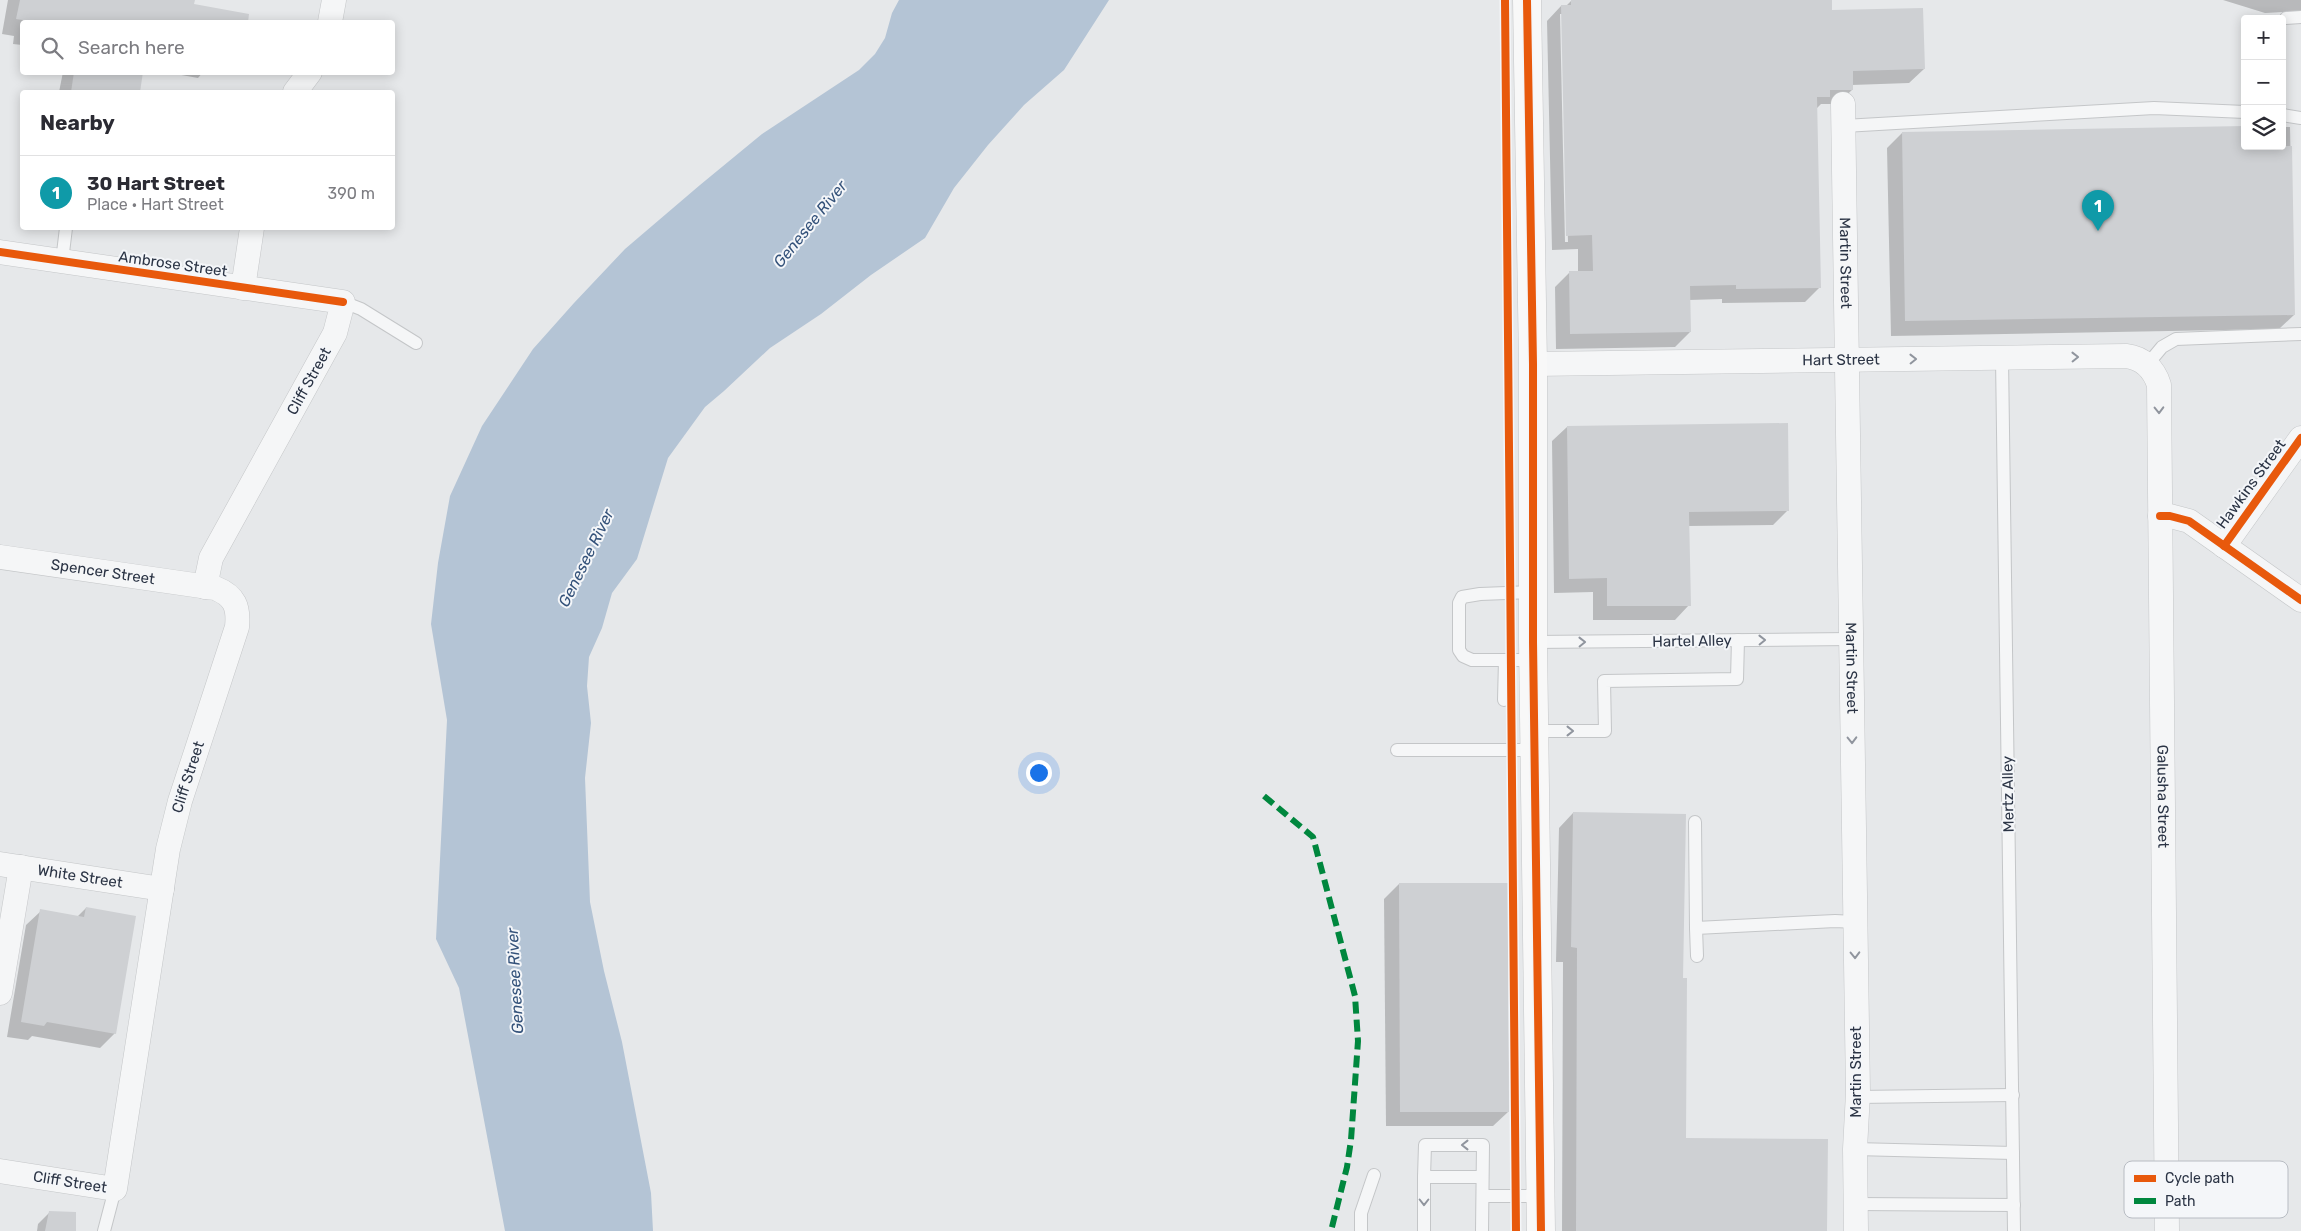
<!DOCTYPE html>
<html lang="en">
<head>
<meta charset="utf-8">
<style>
  :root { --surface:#fff; --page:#f7f7f7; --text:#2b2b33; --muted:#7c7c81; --line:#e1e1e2; --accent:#d93025 }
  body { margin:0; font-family:Rubik,sans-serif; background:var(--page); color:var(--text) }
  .controls { position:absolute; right:15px; top:15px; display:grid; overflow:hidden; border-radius:5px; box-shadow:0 2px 12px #0003 }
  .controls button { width:45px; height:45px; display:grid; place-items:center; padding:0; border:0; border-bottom:1px solid var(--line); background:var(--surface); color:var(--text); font:25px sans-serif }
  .you { position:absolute; left:1038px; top:772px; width:18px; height:18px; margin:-12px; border:4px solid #fff; border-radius:50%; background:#1a73e8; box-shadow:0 0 0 8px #1a73e833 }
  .badge { display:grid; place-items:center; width:32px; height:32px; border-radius:50%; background:var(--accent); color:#fff; font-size:16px; font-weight:700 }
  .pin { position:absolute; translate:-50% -41px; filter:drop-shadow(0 1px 2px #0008) }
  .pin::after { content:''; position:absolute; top:26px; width:18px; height:15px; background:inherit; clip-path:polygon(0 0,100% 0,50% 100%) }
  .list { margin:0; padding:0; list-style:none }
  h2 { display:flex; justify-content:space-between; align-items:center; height:65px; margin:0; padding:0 20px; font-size:21px }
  h2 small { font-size:16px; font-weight:400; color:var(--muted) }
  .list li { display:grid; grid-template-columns:32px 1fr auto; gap:15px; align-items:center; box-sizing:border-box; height:75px; padding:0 20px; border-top:1px solid var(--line) }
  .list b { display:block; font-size:19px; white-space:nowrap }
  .list p { margin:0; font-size:16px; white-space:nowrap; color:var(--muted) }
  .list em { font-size:16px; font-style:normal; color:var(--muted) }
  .icon { flex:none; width:28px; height:28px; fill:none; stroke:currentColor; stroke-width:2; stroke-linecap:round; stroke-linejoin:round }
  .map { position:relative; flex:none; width:2301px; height:1231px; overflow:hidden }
  .search { position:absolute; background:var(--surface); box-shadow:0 2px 12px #0003; left:20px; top:20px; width:375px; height:55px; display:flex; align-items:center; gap:12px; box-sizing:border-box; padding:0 18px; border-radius:5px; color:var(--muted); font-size:19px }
  .panel { position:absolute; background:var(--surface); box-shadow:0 2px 12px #0003; left:20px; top:90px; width:375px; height:140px; border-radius:5px }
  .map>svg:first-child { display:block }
</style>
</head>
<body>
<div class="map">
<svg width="2301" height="1231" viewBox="0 0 2301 1231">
  <rect width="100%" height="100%" fill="#e6e8ea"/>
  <path fill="#b4c4d5" d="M899,0h210l-45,70 -40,35 -36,40 -34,43 -29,50 -54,37 -50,39 -51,34 -46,43 -19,16 -37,51 -31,101 -25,34 -10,35 -13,29 -2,29 4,37 -6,55 5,124 14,69 18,71 29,151 2,38h-148l-46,-243 -23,-49 11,-219 -16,-96 7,-61 12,-67 32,-70 51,-77 41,-46 51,-54 75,-64 62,-51 97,-64 16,-16 10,-16 7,-25z"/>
  <g fill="#0003" fill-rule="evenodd">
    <path d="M8,0h186l-1,5 28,5 -2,12h-197v23l-9,-1 1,-8 -12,-2z"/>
    <path d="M1831,0v11l93,58 -15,14 -57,2v5l-15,14h-16l-5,5 4,178 -15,15 -83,1v-4l-33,1 1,32 -15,15 -119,2 -1,-62 14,-14 9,-1v-23l-26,1 -5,-229 14,-15h5l5,-5zM1560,14h2l6,228h-3z"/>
    <path d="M2223,0h78v11l-36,2z"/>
    <path d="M63,72h79l-4,20h-79z"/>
    <path d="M176,72h27l-5,6 -22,-4z"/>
    <path d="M2282,127h8l4,188 -15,14 -388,7 -4,-188 15,-15 380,13z"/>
    <path d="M1567,427l221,83 -15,15 -85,1 1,79 -14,15h-82v-28l-39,1 -2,-152z"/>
    <path d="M1573,813l109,166 2,160 142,92h-264l1,-269h-7l3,-134z"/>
    <path d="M1399,884l109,228 -15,14h-107l-2,-227z"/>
    <path d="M86,908l29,125 -15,15 -68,-12 -4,4 -21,-3 19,-112 15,-14 36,6z"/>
    <path d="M49,1213l26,18h-38l1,-7z"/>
  </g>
  <g fill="#ced0d3">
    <path d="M20,0h175l-1,4 55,10 -1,8h-212l-20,-3z"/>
    <path d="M1571,0h261v10l91,-2 2,61 -72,2v19h-23v7h-13l4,191 -85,1v-4l-46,1 1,46 -121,2 -1,-63h24l-1,-36 -26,1 -5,-231h10z"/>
    <path d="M74,72h69l-3,20h-69z"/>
    <path d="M2245,126v20h47l3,169 -390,6 -3,-189z"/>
    <path d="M1788,423l1,88 -100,1 2,94h-84v-28l-38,1 -2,-153z"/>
    <path d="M1573,812l113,2 -3,164h4l-1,160 142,1 -1,92h-251l1,-283 -6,-1z"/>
    <path d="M1399,883h109l1,229h-109z"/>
    <path d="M86,907l50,9 -20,118 -69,-12 -3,4 -23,-4 19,-113 44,8z"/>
    <path d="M49,1211l27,1v19h-31z"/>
  </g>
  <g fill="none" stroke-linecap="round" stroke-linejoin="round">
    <g stroke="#c4c6c8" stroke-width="14">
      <g id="service">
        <path d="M2286,18l15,-1"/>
        <path d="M2282,115l19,3"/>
        <path d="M1844,126l310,-18 91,4"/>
        <path d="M62,261l4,-33"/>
        <path d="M343,302l18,7 55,34"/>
        <path d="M2002,358l12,873"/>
        <path d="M2147,365l15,-18 14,-8 125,-5"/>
        <path d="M1533,592l-53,2 -18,3 -3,6v47l4,6 9,4h62"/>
        <path d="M1533,642l317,-3"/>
        <path d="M1504,700l1,-40"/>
        <path d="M1535,731h70l-1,-50 133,-2 1,-39"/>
        <path d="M1397,750h138"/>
        <path d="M1695,822l1,106"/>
        <path d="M1697,956l-1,-28 139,-7 20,1"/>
        <path d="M1857,1097l156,-2"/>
        <path d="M1855,1149l158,4"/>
        <path d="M1424,1177l1,-32h58l-1,86"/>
        <path d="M1483,1196h58"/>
        <path d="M1855,1204l159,1"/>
        <path d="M104,1231l11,-42"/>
        <path d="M1361,1231v-18l13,-38"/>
        <path d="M1424,1231v-54h58"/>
      </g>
    </g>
    <g stroke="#c4c6c8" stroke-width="25">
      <g id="minor">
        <path d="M330,22l4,-22"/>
        <path d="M295,92l15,-20"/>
        <path id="s1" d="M1843,104l15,989 -3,56 1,82"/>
        <path d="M0,252l343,50 -8,31 -124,225 -6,29"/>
        <path d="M243,288l9,-60"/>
        <path id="s2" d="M1533,364l593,-8c17,2 28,13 33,29l8,846"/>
        <path d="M2160,516h10l19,5 112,79"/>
        <path d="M2224,546l77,-108"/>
        <path id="s3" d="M0,557l215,31c20,8 24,19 22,39l-57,174 -12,48 -53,340 -115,-18"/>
        <path id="s4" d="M0,864l162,25"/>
        <path d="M0,993l21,-126"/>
      </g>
    </g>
    <g stroke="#c4c6c8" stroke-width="29">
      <path id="secondary" d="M1527,0l6,364v278l8,589"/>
    </g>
    <use href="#service" stroke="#f5f6f7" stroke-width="12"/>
    <use href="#minor" stroke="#f5f6f7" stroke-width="24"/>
    <use href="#secondary" stroke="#f8f8f8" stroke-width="28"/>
    <path stroke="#00873e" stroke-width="6" stroke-dasharray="12 6" stroke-linecap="butt" d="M1264,796l49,41 42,159 3,45 -7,99 -4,27 -16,64"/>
    <g stroke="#f4f6f9" stroke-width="11">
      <g id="cycleway">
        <path d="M1505,0l11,1231"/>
        <path d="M1527,1l6,363v278l8,589"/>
        <path d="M0,252l343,50"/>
        <path d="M2160,516h10l19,5 112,79"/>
        <path d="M2224,546l77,-108"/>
      </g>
    </g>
    <use href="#cycleway" stroke="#e8590c" stroke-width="8"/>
  </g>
  <defs><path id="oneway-chevron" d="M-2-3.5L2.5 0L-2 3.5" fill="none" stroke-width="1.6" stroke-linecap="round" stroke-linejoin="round" transform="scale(1.25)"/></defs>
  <g stroke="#90959e">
    <use href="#oneway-chevron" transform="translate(2075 357) rotate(-1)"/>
    <use href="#oneway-chevron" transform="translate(1913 359) rotate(-1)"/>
    <use href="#oneway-chevron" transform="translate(2159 410) rotate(89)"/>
    <use href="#oneway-chevron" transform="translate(1762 640) rotate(-1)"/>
    <use href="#oneway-chevron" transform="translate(1582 642) rotate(-1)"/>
    <use href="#oneway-chevron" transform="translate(1570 731)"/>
    <use href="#oneway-chevron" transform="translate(1852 740) rotate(89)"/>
    <use href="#oneway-chevron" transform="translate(1855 955) rotate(89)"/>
    <use href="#oneway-chevron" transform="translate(1465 1145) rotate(-180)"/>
    <use href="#oneway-chevron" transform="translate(1424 1202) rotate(90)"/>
  </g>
  <g text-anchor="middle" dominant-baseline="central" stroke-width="4" stroke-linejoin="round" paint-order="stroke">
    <g font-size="15" fill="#2b3445" stroke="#f4f6f9">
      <text stroke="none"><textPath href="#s1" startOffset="159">Martin Street</textPath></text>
      <text transform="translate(173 264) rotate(8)">Ambrose Street</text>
      <text stroke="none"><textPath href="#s2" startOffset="308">Hart Street</textPath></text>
      <text transform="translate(309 381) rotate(-61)">Cliff Street</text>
      <text transform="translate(2251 484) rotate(-54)">Hawkins Street</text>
      <text stroke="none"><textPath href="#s3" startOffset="104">Spencer Street</textPath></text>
      <text transform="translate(1692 641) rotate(-1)">Hartel Alley</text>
      <text stroke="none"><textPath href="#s1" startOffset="564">Martin Street</textPath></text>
      <text transform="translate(188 777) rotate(-72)">Cliff Street</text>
      <text transform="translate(2008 794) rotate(-91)">Mertz Alley</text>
      <text stroke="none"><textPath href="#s2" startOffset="1051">Galusha Street</textPath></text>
      <text stroke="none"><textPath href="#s4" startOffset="81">White Street</textPath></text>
      <text transform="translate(1856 1072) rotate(-90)">Martin Street</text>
      <text transform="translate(70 1182) rotate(9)">Cliff Street</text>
    </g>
    <g font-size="16" font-style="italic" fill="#34527a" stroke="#f4f6f9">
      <text transform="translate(810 224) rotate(-51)">Genesee River</text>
      <text transform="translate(586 558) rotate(-64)">Genesee River</text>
      <text transform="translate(515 981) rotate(-93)">Genesee River</text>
    </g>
  </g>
  <rect x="2124" y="1161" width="164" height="57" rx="8" fill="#f4f6f9" stroke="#b8bcc3" stroke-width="1"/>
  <rect x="2134" y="1175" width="22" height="7" fill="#e8590c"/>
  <rect x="2134" y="1198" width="22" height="6" fill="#00873e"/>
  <g font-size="14" fill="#2b3445">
    <text x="2165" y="1183">Cycle path</text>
    <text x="2165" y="1206">Path</text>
  </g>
</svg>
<div class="controls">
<button>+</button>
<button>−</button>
<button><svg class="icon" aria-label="layers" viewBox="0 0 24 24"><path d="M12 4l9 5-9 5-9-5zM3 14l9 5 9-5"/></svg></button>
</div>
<div class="you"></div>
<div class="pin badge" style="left:2098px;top:231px;background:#0f9aa8">1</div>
<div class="search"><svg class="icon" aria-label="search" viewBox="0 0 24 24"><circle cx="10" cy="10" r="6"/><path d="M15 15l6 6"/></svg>Search here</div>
<section class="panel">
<h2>Nearby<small></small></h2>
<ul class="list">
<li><span class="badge" style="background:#0f9aa8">1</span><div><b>30 Hart Street</b><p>Place · Hart Street</p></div><em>390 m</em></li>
</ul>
</section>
</div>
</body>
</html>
